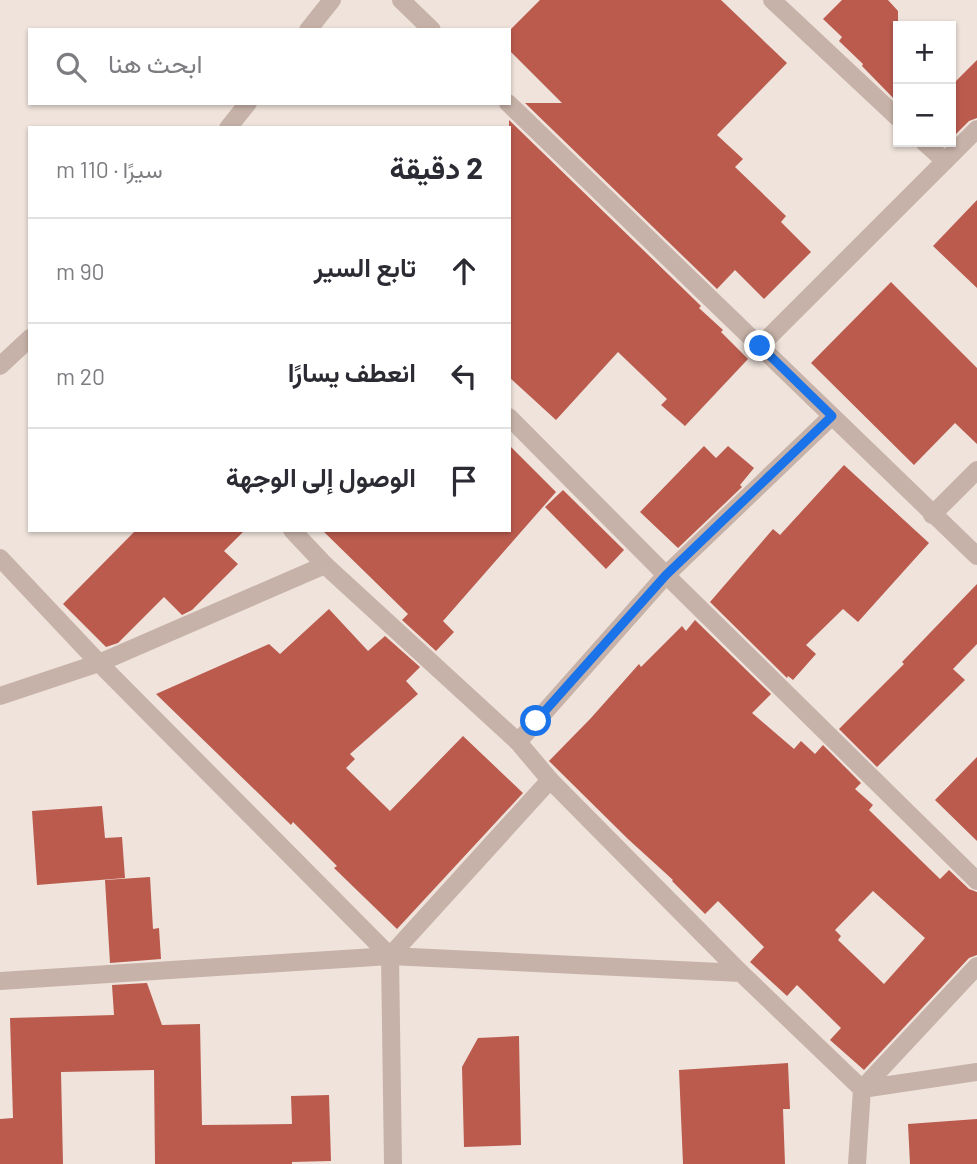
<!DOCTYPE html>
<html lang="ar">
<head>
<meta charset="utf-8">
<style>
  :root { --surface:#fff; --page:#f7f7f7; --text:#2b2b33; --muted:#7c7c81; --line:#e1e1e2 }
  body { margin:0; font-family:Barlow,Vazirmatn,sans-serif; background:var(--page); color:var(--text); direction:rtl }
  .controls { position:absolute; right:21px; top:21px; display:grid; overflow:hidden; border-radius:0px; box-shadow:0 2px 5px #0004 }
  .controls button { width:63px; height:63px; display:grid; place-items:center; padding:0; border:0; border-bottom:2px solid var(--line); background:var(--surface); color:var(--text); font:35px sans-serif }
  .stop { position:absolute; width:21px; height:21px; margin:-16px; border:5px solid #1a73e8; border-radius:50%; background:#fff }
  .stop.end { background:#1a73e8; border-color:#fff; box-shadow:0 2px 7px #0008 }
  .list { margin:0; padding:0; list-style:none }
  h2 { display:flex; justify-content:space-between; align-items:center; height:91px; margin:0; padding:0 28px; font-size:30px }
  h2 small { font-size:23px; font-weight:400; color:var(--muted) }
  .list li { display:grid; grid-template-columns:46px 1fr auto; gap:21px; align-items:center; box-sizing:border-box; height:105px; padding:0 28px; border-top:2px solid var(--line) }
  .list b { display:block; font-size:26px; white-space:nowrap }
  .list em { font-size:23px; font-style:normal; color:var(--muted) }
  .icon { flex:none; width:38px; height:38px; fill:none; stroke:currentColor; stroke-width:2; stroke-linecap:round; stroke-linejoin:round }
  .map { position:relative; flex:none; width:977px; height:1164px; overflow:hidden; direction:ltr }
  .search { position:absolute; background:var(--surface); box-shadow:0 2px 5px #0004; left:28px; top:28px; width:483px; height:77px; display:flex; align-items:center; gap:18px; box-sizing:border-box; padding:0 24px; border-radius:0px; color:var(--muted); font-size:26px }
  .panel { position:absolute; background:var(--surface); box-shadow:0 2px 5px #0004; left:28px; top:126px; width:483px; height:406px; border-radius:0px; direction:rtl }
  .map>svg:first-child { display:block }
</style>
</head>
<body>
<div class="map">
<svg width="977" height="1164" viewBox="0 0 977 1164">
  <rect width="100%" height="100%" fill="#efe3db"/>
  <g fill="#ba5b4e" fill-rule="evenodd">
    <path d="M540,0h181l66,63 -70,72 26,24 -8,8 51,49 -5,6 30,30 -47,47 -29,-29 -18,19 -192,-186h37l-53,-53v-19z"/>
    <path d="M842,0h46l10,11v92l-36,-37 1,-2 -24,-23 3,-4 -19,-18z"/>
    <path d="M977,60v58l-8,3 -18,18v-53z"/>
    <path d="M509,120l192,186 -2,2 24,22 -2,2 27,27 -63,67 -24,-21 6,-6 -49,-47 -62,68 -47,-43z"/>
    <path d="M977,200v88l-44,-42z"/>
    <path d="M891,282l86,86v76l-22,-21 -41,42 -103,-102z"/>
    <path d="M509,445l47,47 -113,129 11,11 -18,19 -34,-31 6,-6 -86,-84h187z"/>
    <path d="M704,446l12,12 12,-12 26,22 -14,17 2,2 -64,61 -38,-36z"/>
    <path d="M844,465l85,78 -71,79 -15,-13 -37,36 10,9 -23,26 -5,-4 -1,2 -77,-76 63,-73 7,6z"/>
    <path d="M563,490l61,60 -18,19 -61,-62z"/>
    <path d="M136,530h109l-21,21 14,13 -46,46 -10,5 -18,-18 -46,46 -12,4 -43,-43z"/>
    <path d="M977,584v60l-24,25 12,11 -88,87 -38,-38 65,-65 -2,-2z"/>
    <path d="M329,609l39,42 17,-15 35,31 -14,14 12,13 -68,60 5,5 -9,9 44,43 73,-75 60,57 -126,136 -63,-61 3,-2 -44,-44 -2,3 -135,-131 113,-50 11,10z"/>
    <path d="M695,620l76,74 -19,19 42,36 7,-8 14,13 8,-9 38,38 -6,6 18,16 -4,5 71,69 9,-9 20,19 8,3v63l-8,3 -105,112 -34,-30 11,-12 -44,-43 -10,11 -37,-34 14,-15 -46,-46 -13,13 -33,-33 1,-1 -45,-41 -79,-78 42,-43 48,-54 2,3 41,-41 4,5zM873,891l52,47 -41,46 -46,-44 3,-4 -6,-6z"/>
    <path d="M977,757v84l-42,-41z"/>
    <path d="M102,806l3,32 17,-1 3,41 -88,7 -5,-74z"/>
    <path d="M150,877l3,52 6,-1 2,31 -51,4 -5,-83z"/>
    <path d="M147,983l15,42 38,-1 2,101 90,-1 -1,-28 38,-1 2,66 -39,1v2h-137l-1,-94 -93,2 2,92h-63v-45l13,-1 -3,-100 104,-3 -2,-30z"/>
    <path d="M519,1036l2,109 -57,2 -2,-80 16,-29z"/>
    <path d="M788,1063l2,46h-7l2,55h-102l-4,-94z"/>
    <path d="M977,1119v45h-67l-2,-40z"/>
  </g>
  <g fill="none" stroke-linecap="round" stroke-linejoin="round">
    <g stroke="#c6b2a8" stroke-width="18">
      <path d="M401,0l31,30"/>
      <path d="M772,0l126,118"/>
      <path d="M308,30l24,-30"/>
      <path d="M508,103l469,453"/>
      <path d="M228,128l20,-25"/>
      <path d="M924,142l21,19"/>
      <path d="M760,346l217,-217"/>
      <path d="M0,366l30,-28"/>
      <path d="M509,417l157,158 311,306"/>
      <path d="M932,515l45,-45"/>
      <path d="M292,530l33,35"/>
      <path d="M0,558l99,105 -99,33"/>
      <path d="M518,742l148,-167 166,-159"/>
      <path d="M390,956l-291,-293 226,-98 193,177 32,38"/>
      <path d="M977,966l-115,123 115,-17"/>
      <path d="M0,981l390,-25 160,-176 191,193"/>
      <path d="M393,1164l-3,-208 351,17 121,116 -5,75"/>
    </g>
  </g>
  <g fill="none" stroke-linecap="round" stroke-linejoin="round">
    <path stroke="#1a73e8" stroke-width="9" d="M536,721l130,-146 166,-159 -72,-70"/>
  </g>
</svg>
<div class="controls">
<button>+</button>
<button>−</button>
</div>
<div class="stop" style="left:536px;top:721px"></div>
<div class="stop end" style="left:760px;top:346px"></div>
<div class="search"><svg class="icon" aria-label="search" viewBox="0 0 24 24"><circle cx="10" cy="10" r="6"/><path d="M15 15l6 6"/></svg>ابحث هنا</div>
<section class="panel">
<h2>2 دقيقة<small>سيرًا · 110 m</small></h2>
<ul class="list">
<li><svg class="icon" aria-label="ahead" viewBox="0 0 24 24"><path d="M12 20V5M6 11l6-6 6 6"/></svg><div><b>تابع السير</b></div><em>90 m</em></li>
<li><svg class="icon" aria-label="left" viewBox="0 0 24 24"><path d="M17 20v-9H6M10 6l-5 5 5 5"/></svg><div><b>انعطف يسارًا</b></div><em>20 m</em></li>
<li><svg class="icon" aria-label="arrive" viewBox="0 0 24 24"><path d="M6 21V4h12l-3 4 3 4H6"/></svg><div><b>الوصول إلى الوجهة</b></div></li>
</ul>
</section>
</div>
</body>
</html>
